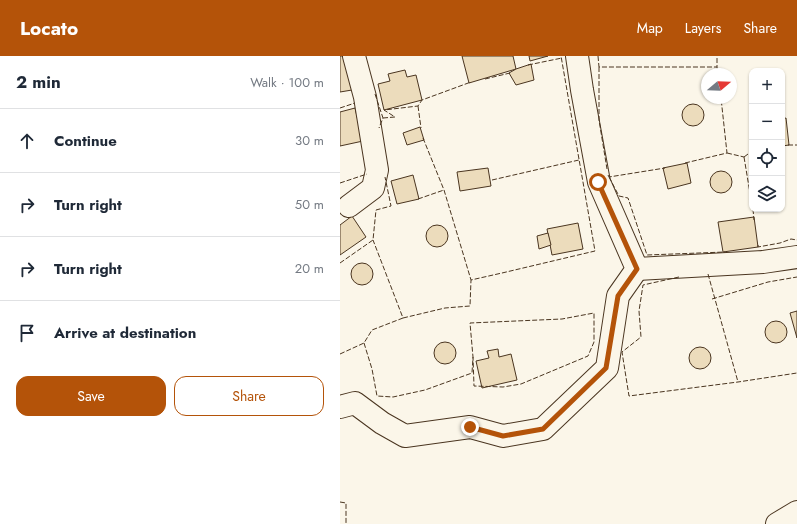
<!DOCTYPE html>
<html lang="en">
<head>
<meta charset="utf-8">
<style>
  :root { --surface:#fff; --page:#f2f2f3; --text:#1f2937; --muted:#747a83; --line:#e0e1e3; --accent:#b45309 }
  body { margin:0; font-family:Jost,sans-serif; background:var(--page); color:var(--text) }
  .controls { position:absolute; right:12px; top:12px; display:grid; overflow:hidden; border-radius:8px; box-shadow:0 1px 3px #0004 }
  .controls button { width:36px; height:36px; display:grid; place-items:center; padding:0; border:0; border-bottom:1px solid var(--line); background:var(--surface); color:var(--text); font:20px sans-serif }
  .compass { position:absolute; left:361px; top:12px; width:36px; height:36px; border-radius:50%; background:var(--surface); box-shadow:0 1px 3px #0004; rotate:71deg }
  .stop { position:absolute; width:12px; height:12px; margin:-9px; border:3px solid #b45309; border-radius:50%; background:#fff }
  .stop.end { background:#b45309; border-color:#fff; box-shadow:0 1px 4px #0008 }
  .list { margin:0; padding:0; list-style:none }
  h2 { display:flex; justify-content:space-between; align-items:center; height:52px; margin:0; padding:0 16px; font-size:17px }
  h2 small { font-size:13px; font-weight:400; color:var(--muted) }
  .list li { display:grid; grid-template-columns:26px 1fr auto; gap:12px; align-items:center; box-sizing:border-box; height:64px; padding:0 16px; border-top:1px solid var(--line) }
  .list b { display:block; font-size:15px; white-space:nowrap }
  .list em { font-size:13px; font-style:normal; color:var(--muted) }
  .actions { display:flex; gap:8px; padding:12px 16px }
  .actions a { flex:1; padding:9px 0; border:1px solid var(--accent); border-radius:12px; text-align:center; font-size:14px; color:var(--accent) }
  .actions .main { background:var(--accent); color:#fff }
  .icon { flex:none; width:22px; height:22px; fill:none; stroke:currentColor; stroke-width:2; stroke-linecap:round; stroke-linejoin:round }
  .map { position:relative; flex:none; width:457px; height:468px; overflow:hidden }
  header { display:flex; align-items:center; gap:24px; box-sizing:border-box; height:56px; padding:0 20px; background:var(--accent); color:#fff }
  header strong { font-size:19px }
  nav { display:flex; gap:22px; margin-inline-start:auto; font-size:14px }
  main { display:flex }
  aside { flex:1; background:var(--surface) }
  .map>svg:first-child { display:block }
</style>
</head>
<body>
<header>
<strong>Locato</strong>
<nav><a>Map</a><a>Layers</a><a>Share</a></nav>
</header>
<main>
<aside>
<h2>2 min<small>Walk · 100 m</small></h2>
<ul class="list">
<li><svg class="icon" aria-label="ahead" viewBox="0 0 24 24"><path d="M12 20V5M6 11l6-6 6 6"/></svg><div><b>Continue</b></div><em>30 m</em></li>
<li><svg class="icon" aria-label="right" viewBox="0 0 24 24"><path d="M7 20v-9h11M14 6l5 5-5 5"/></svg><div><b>Turn right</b></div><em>50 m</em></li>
<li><svg class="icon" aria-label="right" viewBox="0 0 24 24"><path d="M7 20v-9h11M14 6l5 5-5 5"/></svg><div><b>Turn right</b></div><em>20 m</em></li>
<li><svg class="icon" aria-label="arrive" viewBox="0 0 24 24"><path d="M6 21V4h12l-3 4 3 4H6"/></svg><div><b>Arrive at destination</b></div></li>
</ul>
<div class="actions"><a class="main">Save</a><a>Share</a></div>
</aside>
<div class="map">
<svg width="457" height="468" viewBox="0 0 457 468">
  <rect width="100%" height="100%" fill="#fbf6e9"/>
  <g fill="#ecdcbc" stroke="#4a3520">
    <path d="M0,0h5l7,34 -12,2z"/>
    <path d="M122,0h51l3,13 -47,14z"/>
    <path d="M189,0h19l-18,5z"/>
    <path d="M191,8l3,16 -18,5 -7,-12 7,-4z"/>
    <path d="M65,14l2,7 9,-2 6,25 -38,10 -6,-26 12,-3 -2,-7z"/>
    <circle cx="353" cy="59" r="11"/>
    <path d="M15,52l8,33 -23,5v-34z"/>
    <path d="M446,62l3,27 -7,1v-27z"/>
    <path d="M80,71l4,13 -17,5 -4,-12z"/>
    <path d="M347,107l4,20 -23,6 -5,-21z"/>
    <path d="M148,112l3,18 -31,5 -3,-19z"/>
    <circle cx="381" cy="126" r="11"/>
    <path d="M73,119l6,24 -22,5 -6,-23z"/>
    <path d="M12,160l14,21 -26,18v-30z"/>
    <path d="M414,161l4,30 -35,5 -5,-30z"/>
    <path d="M238,167l5,26 -31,6 -5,-26z"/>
    <circle cx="97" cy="180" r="11"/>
    <path d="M208,177l3,12 -12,4 -2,-13z"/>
    <circle cx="22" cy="218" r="11"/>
    <path d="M457,255v27l-7,-25z"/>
    <circle cx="436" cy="276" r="11"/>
    <circle cx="105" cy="297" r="11"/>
    <circle cx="360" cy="302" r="11"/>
    <path d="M158,293l1,8 12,-3 6,26 -35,8 -6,-27 13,-3 -2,-7z"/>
  </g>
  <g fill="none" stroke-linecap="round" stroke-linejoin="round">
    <g stroke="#4a3520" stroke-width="24">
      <g id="minor">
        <path d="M9,150l24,-18 4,-18 -12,-73 -11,-41"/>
        <path d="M297,213l126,-7 34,-5"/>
        <path d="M0,351l15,-4 27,20 23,13 65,-9 33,9 40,-7 64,-61 11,-72 19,-27 -38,-87 -17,-92 -5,-34"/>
        <path d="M437,468l20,-12"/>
      </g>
    </g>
    <use href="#minor" stroke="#fbf6e9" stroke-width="22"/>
    <g stroke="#4a3520" stroke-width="1" stroke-dasharray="5 2" stroke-linecap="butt">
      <path d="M258,0l1,11h118v-11"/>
      <path d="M188,9l34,-7"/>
      <path d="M259,11v53l8,49"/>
      <path d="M377,11l1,7"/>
      <path d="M145,23l25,-6"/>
      <path d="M35,38l8,24 -4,10"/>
      <path d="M78,50l3,22"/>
      <path d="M0,52l15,-5"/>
      <path d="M43,62l12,-1 -11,-7 34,-4 4,-6 49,-18"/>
      <path d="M83,82l21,52 27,90"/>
      <path d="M448,89h9"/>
      <path d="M387,97l17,4"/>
      <path d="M404,101l8,48"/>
      <path d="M404,101l8,-6"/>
      <path d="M345,107l42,-10 -6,-55"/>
      <path d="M268,119l1,2 56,-9"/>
      <path d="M269,121l10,19 9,2 19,57 78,-3"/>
      <path d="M152,124l87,-20"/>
      <path d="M0,127l27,-9"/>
      <path d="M78,143l26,-9"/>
      <path d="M413,153l1,11"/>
      <path d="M418,189v2l22,-4 11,-4 6,1"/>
      <path d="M0,207l33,-23 3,-30 15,-4 -6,-29"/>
      <path d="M368,218l30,108"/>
      <path d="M339,221l-36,8 -4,26 2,26 -19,15 7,44 109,-14 59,-9"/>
      <path d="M372,243l56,-17 29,-5"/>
      <path d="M63,262l42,-10 25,-2 1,-26 31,-7 93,-22 -34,-195"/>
      <path d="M24,287l8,26 5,27 16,1 32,-7 47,-17 1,-16 1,29 29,1 18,-3 67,-28 6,-14v-29l-32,6 -92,4 3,34"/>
      <path d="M0,298l24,-11 8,-13 31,-12 -30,-78"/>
      <path d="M0,446l6,1v21"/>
    </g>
  </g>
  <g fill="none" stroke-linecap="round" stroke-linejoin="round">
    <path stroke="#b45309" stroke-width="5" d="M130,371l33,9 40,-7 63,-61 12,-72 19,-27 -39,-87"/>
  </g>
</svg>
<div class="controls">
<button>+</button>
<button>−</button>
<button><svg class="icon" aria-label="locate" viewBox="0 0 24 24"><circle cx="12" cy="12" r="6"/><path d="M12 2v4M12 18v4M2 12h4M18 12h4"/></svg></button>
<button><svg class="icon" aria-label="layers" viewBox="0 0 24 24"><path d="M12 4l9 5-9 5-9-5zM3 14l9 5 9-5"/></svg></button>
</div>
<svg class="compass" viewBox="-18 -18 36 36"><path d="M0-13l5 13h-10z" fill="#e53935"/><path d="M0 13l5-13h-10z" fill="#747a83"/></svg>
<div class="stop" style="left:258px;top:126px"></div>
<div class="stop end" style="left:130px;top:371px"></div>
</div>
</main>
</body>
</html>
